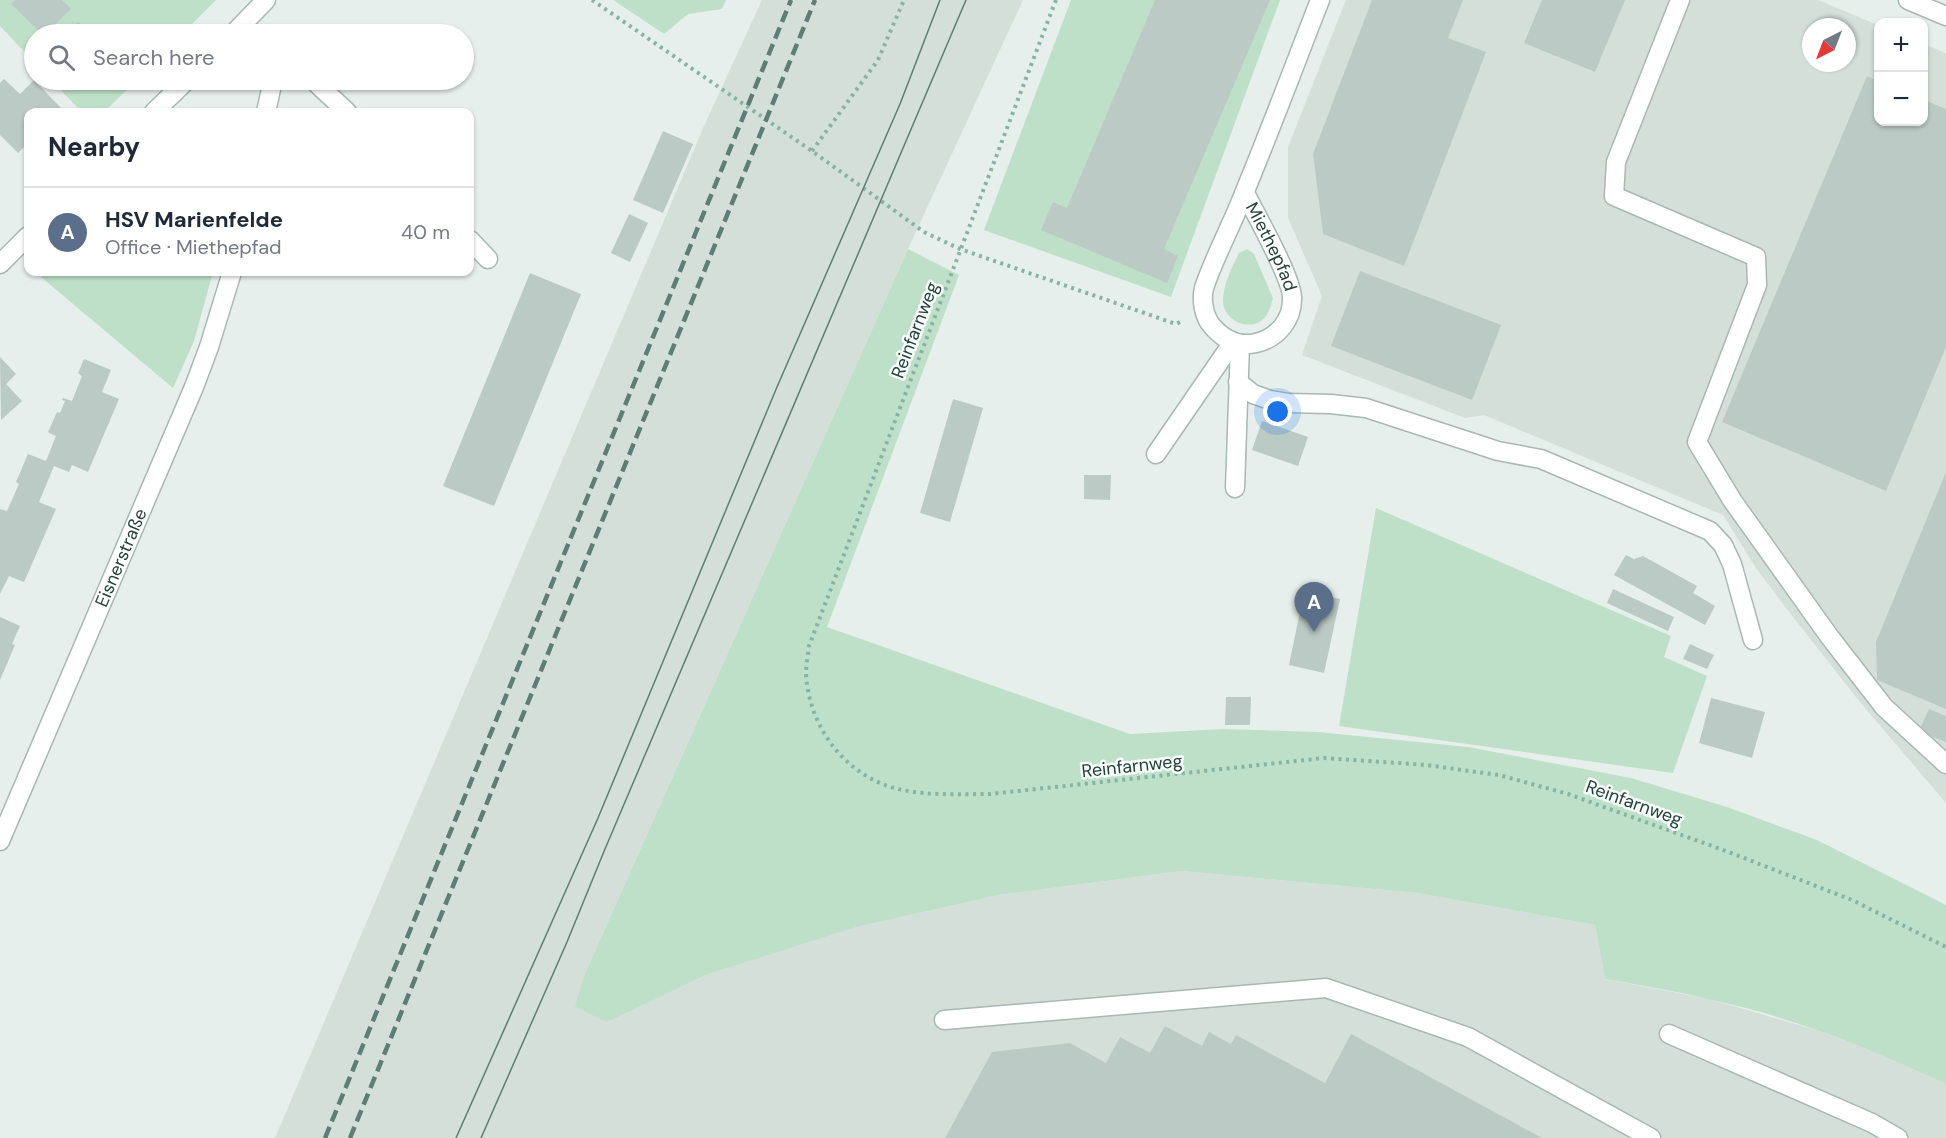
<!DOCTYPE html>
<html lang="en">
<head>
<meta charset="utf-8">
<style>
  :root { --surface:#fff; --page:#f2f2f3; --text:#1f2937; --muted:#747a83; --line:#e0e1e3; --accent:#b45309 }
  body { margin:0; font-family:"DM Sans",sans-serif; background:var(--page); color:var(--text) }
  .controls { position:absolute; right:18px; top:18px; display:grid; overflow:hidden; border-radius:12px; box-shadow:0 2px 4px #0004 }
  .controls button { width:54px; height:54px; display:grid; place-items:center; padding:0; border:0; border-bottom:2px solid var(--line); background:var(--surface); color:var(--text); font:30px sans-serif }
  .compass { position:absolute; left:1802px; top:18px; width:54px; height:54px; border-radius:50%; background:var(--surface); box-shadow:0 2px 4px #0004; rotate:222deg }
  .you { position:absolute; left:1278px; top:412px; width:21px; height:21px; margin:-15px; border:4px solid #fff; border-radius:50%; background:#1a73e8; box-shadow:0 0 0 9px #1a73e833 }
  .badge { display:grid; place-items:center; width:39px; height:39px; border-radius:50%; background:var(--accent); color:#fff; font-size:20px; font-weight:700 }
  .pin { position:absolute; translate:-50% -50px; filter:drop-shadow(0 2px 3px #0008) }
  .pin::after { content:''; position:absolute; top:32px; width:21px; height:18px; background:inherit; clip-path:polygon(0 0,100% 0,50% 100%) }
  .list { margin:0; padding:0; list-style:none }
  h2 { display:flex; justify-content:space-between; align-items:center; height:78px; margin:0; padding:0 24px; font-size:26px }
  h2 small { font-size:20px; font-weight:400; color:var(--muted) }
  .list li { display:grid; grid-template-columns:39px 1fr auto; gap:18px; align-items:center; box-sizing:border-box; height:90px; padding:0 24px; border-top:2px solid var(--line) }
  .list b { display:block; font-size:22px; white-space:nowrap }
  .list p { margin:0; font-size:20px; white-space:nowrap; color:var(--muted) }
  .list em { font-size:20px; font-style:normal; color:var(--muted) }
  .icon { flex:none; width:33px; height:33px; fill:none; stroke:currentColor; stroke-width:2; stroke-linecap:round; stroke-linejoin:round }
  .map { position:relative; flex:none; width:1946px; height:1138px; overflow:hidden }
  .search { position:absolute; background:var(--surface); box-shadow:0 2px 4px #0004; left:24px; top:24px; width:450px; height:66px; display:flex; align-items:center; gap:15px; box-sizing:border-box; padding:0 21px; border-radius:33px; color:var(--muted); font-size:22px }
  .panel { position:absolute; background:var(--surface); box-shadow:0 2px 4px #0004; left:24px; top:108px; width:450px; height:168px; border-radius:12px }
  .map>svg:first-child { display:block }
</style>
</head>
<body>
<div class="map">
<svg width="1946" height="1138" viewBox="0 0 1946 1138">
  <rect width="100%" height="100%" fill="#e6efeb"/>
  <g fill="#d4dfda" fill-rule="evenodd">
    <path d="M762,0h261l-115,249 -325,729 -7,29 31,14 99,-46 151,-48 142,-32 183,-24 235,22 178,32 10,54 105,20 106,31 72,26 58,28v54h-1671l429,-1012z"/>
    <path d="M1346,0h472l60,25v97h46v-78l22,9v750l-87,-102 -73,-93 -30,-40 -33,-53 -239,-100 -19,3 -163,-63 20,-59 -34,-78v-71zM1811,27h36v36h-36z"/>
  </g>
  <g fill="#bfe0c8">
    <path d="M0,0h216l-34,34h-148v28l-34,-36z"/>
    <path d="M613,0h113l-4,9 -34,5 -24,20z"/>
    <path d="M1071,0h209l-109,297 -187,-67z"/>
    <path d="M51,80h86l-33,32h-22z"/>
    <path d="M908,249l51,26 -132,352 303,107 93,-5 95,3 150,15 163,31 96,29 90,33 129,65v179c-76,-36 -155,-67 -237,-85 -35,-8 -70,-14 -104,-20l-10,-54 -178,-32 -235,-22 -183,24 -142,32 -151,48 -99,47 -32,-15 8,-29z"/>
    <path d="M1247,249l7,5 19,44c-2,6 -3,13 -7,18 -13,17 -40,7 -43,-13 -1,-16 9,-36 16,-50z"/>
    <path d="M46,272h167l-19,69 -21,47 -132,-111z"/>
    <path d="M1376,508l295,128 -7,21 43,19 -34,97 -334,-47z"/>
  </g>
  <g fill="#bbcac4">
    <path d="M15,0h47l9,9 -26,25h-3l-31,-30z"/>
    <path d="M1155,0h115l-106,249 14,7 -11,27 -126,-53 12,-28 14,6z"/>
    <path d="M1372,0h91l-15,38 38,14 -82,214 -81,-32 -10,-80z"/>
    <path d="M1542,0h83l-30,72 -71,-29z"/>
    <path d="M78,22l17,12h-27z"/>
    <path d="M1867,76l11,5v41h46v-22l22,9v238l-60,144 -164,-69z"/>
    <path d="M4,79l16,15 14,-14 28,29 -3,3h-31v31l-10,10 -18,-18v-52z"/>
    <path d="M663,131l30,13 -30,69 -30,-13z"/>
    <path d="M629,214l19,9 -18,39 -19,-9z"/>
    <path d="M1360,271l141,54 -29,75 -141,-54z"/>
    <path d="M530,273l51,21 -87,212 -51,-20z"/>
    <path d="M0,357l16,17 -10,10 16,17 -21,19z"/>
    <path d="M84,359l27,11 -9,22 17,7 -31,73 -16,-7 -3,7 -15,-6 -15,36 17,7 -32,73 -15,-6 -9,18v-85l7,2 12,-27 -3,-2 12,-28 18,7 10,-25 -8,-4 9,-20 3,1 5,-12 -3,-1 1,-2 9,3 10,-25 -4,-3z"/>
    <path d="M953,399l30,9 -33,114 -30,-9z"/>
    <path d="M1262,421l46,16 -10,29 -46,-16z"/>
    <path d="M1946,472v237l-69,-29 -1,-38z"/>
    <path d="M1084,475h27l-1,25 -26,-1z"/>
    <path d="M1626,555l8,4 9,-3 54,30 -4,7 22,13 -10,19 -91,-50z"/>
    <path d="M1613,589l61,28 -6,14 -61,-28z"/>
    <path d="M1304,592l36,7 -16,74 -35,-8z"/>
    <path d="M0,617l20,9 -8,18 3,1 -15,35z"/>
    <path d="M1690,644l24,11 -7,14 -24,-10z"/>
    <path d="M1226,697h25l-1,28h-25z"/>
    <path d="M1711,698l54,14 -13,46 -53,-15z"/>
    <path d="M1929,709l17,7v26l-27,-11z"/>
    <path d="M1165,1026l37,20 7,-14 22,12 5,-9 89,48 26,-49 191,104h-597l47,-86 78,-9 36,20 14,-26 30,16z"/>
  </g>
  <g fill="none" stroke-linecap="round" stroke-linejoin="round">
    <g stroke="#a8b8b2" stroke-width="21">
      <g id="minor">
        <path d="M1680,0l-64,162 -2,34 142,61 1,28 -60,157 35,58 97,136 55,71 62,57"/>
        <path d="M1908,0l38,16"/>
        <path d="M233,34l33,-34"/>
        <path d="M313,80l34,32"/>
        <path d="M154,112l33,-32"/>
        <path d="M266,112l7,-32"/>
        <path id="s1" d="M1245,193c11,22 46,83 47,104 1,22 -14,41 -36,46 -17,4 -32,-3 -44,-17 -8,-9 -11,-26 -8,-38 11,-33 29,-65 41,-97 26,-63 50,-127 75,-191"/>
        <path d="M470,240l18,19"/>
        <path d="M0,264l28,-28"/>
        <path d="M1238,382l15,12 17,6 18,3 43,1 35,4 132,43 43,8 169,72 13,14 9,19 21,76"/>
        <path d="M1156,454l77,-112"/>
        <path d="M1235,488l5,-144"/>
        <path id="s2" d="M0,841l194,-454 15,-40 23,-75"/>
        <path d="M944,1020l382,-32 142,49 183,101"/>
        <path d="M1669,1034l203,89 26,15"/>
      </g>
    </g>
    <g stroke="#86b3a5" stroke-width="4" stroke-dasharray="3 4.5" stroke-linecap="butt">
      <path d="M592,0l220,151 112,81 36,17 216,75 6,-3"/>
      <path d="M1056,0l-247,646c-1,9 -3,19 -3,28 3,53 39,102 92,115 28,7 63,5 92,5l334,-36 102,7 73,10 69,19 158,57 126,49 94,47"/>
      <path d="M812,151l66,-91 26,-60"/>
    </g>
    <use href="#minor" stroke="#fff" stroke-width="18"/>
    <g stroke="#5f7d75" stroke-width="1.5">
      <path d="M456,1138l142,-320 179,-431 123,-283 40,-104"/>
      <path d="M481,1138l86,-196 38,-93 361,-849"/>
    </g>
    <g stroke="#5f7d75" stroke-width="4.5" stroke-dasharray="12 6" stroke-linecap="butt">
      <path d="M325,1138l466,-1138"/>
      <path d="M350,1138l465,-1138"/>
    </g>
  </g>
  <g text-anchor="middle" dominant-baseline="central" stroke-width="5" stroke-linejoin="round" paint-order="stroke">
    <g font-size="18" fill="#24423a" stroke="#f7fbf9">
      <text stroke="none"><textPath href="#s1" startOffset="60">Miethepfad</textPath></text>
      <text transform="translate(915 330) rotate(-69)">Reinfarnweg</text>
      <text stroke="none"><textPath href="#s2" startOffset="308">Eisnerstraße</textPath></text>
      <text transform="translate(1132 766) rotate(-6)">Reinfarnweg</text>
      <text transform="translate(1634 803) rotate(20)">Reinfarnweg</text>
    </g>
  </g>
</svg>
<div class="controls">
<button>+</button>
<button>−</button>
</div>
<svg class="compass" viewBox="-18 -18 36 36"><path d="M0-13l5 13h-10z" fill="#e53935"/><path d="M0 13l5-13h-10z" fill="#747a83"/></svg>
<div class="you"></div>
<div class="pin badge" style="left:1314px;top:632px;background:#5c6f8a">A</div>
<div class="search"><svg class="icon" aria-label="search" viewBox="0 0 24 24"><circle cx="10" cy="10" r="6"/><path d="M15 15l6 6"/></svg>Search here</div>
<section class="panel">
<h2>Nearby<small></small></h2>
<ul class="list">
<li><span class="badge" style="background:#5c6f8a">A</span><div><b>HSV Marienfelde</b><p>Office · Miethepfad</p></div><em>40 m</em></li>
</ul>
</section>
</div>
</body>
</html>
